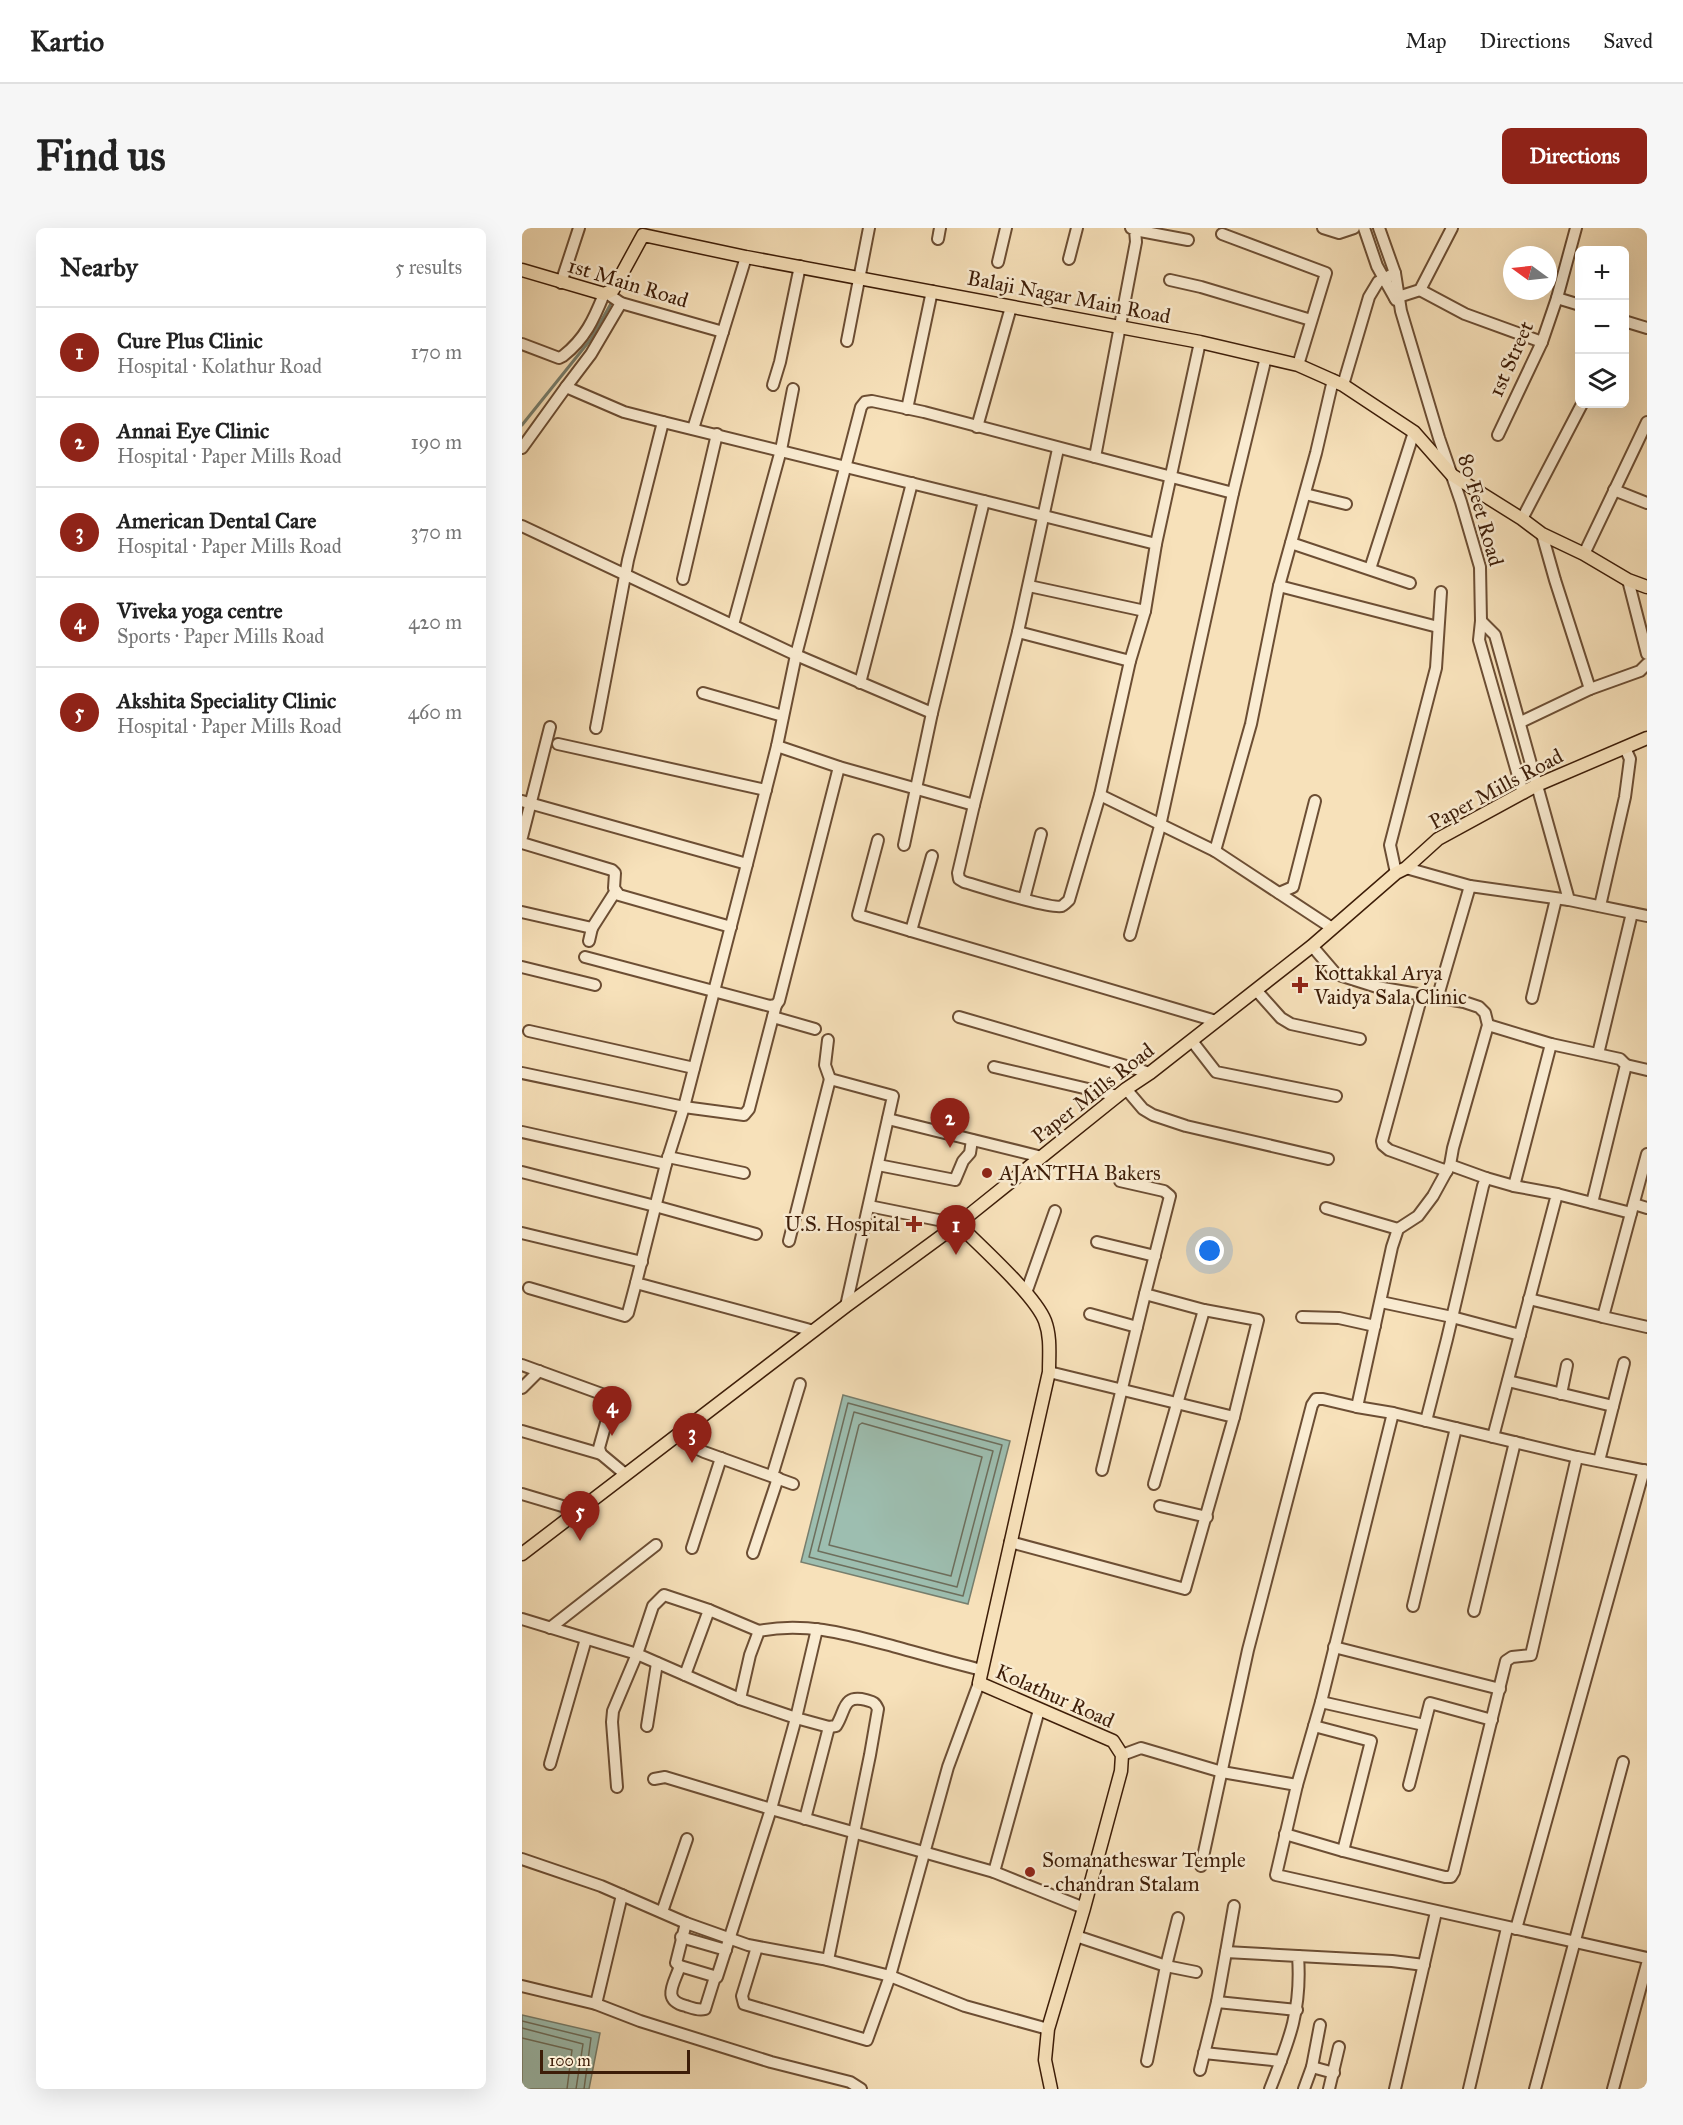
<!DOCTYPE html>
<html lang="en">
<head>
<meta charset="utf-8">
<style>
  :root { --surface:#fff; --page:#f6f6f6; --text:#222; --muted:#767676; --line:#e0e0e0; --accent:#8f2418 }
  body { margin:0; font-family:"IM FELL Great Primer",serif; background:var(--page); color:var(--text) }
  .controls { position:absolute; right:18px; top:18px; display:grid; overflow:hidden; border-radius:9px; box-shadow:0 6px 24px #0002 }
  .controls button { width:54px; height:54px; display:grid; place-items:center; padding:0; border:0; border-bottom:2px solid var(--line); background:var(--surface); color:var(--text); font:30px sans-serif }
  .compass { position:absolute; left:981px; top:18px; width:54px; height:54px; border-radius:50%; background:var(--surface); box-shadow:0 6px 24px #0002; rotate:285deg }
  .scale { position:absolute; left:18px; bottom:15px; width:150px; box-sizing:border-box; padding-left:6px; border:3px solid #3d1d08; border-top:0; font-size:16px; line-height:21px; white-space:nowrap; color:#3d1d08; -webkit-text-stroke:4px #faecd2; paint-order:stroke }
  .you { position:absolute; left:688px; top:1023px; width:21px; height:21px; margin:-15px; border:4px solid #fff; border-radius:50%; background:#1a73e8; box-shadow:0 0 0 9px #1a73e833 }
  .badge { display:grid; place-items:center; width:39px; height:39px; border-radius:50%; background:var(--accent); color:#fff; font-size:20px; font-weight:700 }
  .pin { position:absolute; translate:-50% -50px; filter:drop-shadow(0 2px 3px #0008) }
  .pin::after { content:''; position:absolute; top:32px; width:21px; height:18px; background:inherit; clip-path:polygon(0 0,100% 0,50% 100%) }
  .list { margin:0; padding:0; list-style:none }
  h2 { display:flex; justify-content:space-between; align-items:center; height:78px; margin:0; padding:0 24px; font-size:26px }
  h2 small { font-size:20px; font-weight:400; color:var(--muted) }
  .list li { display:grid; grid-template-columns:39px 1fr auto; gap:18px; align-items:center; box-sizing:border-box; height:90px; padding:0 24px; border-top:2px solid var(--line) }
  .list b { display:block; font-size:22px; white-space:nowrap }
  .list p { margin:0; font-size:20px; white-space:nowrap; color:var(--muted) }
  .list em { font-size:20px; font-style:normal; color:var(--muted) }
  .icon { flex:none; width:33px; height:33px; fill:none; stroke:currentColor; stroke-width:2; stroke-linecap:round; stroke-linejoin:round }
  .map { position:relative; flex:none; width:1125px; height:1861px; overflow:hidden; border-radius:9px }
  header { display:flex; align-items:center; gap:36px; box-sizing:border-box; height:84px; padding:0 30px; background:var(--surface); border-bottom:2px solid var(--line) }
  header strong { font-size:28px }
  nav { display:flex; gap:33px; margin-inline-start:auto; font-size:21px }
  .intro { display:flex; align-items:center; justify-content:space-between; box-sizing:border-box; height:144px; padding:0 36px }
  h1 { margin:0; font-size:42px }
  .button { padding:15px 27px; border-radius:9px; background:var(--accent); color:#fff; font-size:21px; font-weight:700 }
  main { display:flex; gap:36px; padding:0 36px }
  aside { flex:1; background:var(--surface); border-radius:9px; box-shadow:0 6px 24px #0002 }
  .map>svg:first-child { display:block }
</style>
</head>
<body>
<header>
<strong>Kartio</strong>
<nav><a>Map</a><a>Directions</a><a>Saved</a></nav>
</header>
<div class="intro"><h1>Find us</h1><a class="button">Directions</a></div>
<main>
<aside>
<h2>Nearby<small>5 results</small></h2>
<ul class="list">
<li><span class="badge">1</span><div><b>Cure Plus Clinic</b><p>Hospital · Kolathur Road</p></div><em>170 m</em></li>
<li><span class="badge">2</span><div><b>Annai Eye Clinic</b><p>Hospital · Paper Mills Road</p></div><em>190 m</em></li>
<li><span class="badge">3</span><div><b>American Dental Care</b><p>Hospital · Paper Mills Road</p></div><em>370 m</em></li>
<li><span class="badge">4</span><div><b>Viveka yoga centre</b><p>Sports · Paper Mills Road</p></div><em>420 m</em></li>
<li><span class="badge">5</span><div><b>Akshita Speciality Clinic</b><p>Hospital · Paper Mills Road</p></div><em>460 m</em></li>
</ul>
</aside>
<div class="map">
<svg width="1125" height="1861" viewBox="0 0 1125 1861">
  <rect width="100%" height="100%" fill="#f7e1ba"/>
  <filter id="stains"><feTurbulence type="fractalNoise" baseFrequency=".00333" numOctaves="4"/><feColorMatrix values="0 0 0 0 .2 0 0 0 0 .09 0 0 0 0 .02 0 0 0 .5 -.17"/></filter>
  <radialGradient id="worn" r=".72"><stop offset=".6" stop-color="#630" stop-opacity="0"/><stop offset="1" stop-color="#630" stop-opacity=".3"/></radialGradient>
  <g fill="#9dbeb0" stroke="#777e6d" stroke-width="1.5">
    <path d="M321,1167l167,46 -42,163 -167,-42z"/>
    <path d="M0,1787l78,18 -11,56h-67z"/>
  </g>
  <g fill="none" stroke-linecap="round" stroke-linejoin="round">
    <g stroke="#6d6e5c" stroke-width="1.5">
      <path d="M326,1175l154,42 -39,151 -154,-39z"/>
      <path d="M332,1184l139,39 -36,136 -139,-36z"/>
      <path d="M340,1195l120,34 -31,119 -122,-31 30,-120z"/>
      <path d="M0,1793l69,17 -7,51"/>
      <path d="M0,1800l61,16 -7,45"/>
      <path d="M0,1810l50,12 -5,39"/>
    </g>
    <path stroke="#777e6d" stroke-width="3" d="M0,197l69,-86 22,-39"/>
    <g stroke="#6c4e34" stroke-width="14">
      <g id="minor">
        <path d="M801,0l16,5 15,-5"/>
        <path d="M842,0l13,38 19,34"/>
        <path d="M857,0l16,45 6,38 38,127 22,64 19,65 1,54 -2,19 44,153"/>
        <path d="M613,2l53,10"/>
        <path d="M700,6l104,39 -28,92"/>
        <path d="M416,11l2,-11"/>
        <path d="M547,31l8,-31"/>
        <path d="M476,34l8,-34"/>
        <path d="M648,52l31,7 110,33"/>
        <path d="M39,55l18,-55"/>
        <path d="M898,62l45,24 77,28"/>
        <path d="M86,66l13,9 102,29"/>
        <path d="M873,70l25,-8 32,-62"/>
        <path d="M1035,70l23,7"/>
        <path d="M1102,93l23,7"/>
        <path d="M325,113l22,-113"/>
        <path d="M0,116l37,14 4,-2c22,-17 31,-37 41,-62"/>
        <path d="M251,157l7,-23 20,-96"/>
        <path d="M821,157l26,-88 9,-15 17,-9"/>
        <path d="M44,159l25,-33 30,-51"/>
        <path d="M385,181l25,-118"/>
        <path d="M455,199l34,-120"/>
        <path d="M171,201l53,-172"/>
        <path d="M976,207l44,-93 15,-44 19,-70"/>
        <path d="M0,220l44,-61 58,25 39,10"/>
        <path d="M573,229l138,36"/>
        <path d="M1092,262l33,13"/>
        <path d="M783,266l41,10"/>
        <path d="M462,273l172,43 -11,67 -15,50 -30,134 115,56 117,77"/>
        <path d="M1000,291l60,-115"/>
        <path d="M0,298l274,129 136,58"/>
        <path d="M1020,306l13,46 35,109"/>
        <path d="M769,315l119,40"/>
        <path d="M634,316l44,-202"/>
        <path d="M1062,326l63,-132"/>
        <path d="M848,341l44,-137"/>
        <path d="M161,351l34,-145"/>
        <path d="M1106,352l19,74"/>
        <path d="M507,358l116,25"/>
        <path d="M757,358l159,41"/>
        <path d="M959,393l14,14 74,265 78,16"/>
        <path d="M211,397l48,-175 12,-61"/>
        <path d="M496,404l112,29"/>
        <path d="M338,455l52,-200"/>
        <path d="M181,465l80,23"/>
        <path d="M999,494l69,-33 50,-18 7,-7"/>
        <path d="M74,500l32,-168 35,-138 321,79 -52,212 -28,132"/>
        <path d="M36,516l208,46"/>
        <path d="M255,518l62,21 135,38 44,-173 40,-183"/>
        <path d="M0,573l225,63 30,-118 19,-91 65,-248 4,-5 7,-1 52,11 171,45 41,-215 -1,-12 -4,-2"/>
        <path d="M452,577l-16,68 1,6 5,3c14,4 89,28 98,24 1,0 7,-6 7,-6l31,-105"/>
        <path d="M0,609l28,-110"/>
        <path d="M356,612l-20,75 53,16"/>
        <path d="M0,615l90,27 3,3 -1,15 5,7 112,32"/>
        <path d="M693,623l36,-127 28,-138 37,-133 17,-73"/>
        <path d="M410,628l-21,75 305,90"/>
        <path d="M225,636l-63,243 -18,57 -30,119 178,48"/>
        <path d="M884,640l64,18"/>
        <path d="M874,645l-6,-28 46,-177 5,-76"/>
        <path d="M757,665l14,-6 22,-86"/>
        <path d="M502,671l17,-65"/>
        <path d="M1078,678l25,-109 5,-38 -5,-11"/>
        <path d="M0,684l70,16 -3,13"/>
        <path d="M70,700l23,-36"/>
        <path d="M608,707l30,-109 73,-333 33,-136"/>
        <path d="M790,718l24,28 41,13 87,15 15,5 6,6 3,12 -35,123 -3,17 -17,31 -15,20 -20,13 -6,18 -35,160"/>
        <path d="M63,729l185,49 6,-1 3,-4 60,-234"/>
        <path d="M0,739l73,18"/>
        <path d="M734,762l25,28 10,6 69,15"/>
        <path d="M900,767l-40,146 1,4 6,5 58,21"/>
        <path d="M1010,770l24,-99"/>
        <path d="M915,771l33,-113 99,14"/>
        <path d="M251,789l42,12"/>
        <path d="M437,789l191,56"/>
        <path d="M966,797l63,19 -37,142"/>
        <path d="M7,803l165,37"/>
        <path d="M306,812l-3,25 5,14"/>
        <path d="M670,813l24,31 120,24"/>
        <path d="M1029,816l69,15 6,6 -34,138"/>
        <path d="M1076,826l34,-141"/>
        <path d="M1104,837l21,5"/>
        <path d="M472,839l124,29"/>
        <path d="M0,845l162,34 60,8 5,-6 27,-104"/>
        <path d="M604,861l17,20 10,6 33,11 142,33"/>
        <path d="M366,891l154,38"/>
        <path d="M0,904l144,32"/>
        <path d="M1125,926l-44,163 44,10"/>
        <path d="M146,929l76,16"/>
        <path d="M356,937l77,15 8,-19 7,-8 2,-13"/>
        <path d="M0,944l133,34 101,28"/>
        <path d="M964,950l28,8 43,8 -64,243"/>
        <path d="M598,953l44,10 6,5 -25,98 59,16 54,10 -24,97"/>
        <path d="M1035,966l74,19"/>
        <path d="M1112,976l13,4"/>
        <path d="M347,978l89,18"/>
        <path d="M804,980l72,21"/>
        <path d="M0,1005l120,29"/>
        <path d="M267,1013l41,-162 63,17 -47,210"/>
        <path d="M575,1014l58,14"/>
        <path d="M7,1060l96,28 3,-3 8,-30"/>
        <path d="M504,1065l29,-82"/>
        <path d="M1007,1071l74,18"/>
        <path d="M859,1074l71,15 68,18"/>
        <path d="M568,1086l47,13"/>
        <path d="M780,1089l37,1 36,8"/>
        <path d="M0,1137l88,32 1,8 -12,43 2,6 24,20"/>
        <path d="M986,1153l105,25"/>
        <path d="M0,1160l17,-17"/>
        <path d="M1039,1166l6,-29"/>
        <path d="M871,1185l-72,289 -24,83 -21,90 371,83"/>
        <path d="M904,1193l21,-82 36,-153 3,-8 -36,-13"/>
        <path d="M0,1203l79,23"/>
        <path d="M156,1206l13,12 13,6 89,32"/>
        <path d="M1077,1233l25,-98"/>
        <path d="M580,1242l43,-176"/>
        <path d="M250,1248l28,-92"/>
        <path d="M632,1256l50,-174"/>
        <path d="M0,1266l57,17"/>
        <path d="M638,1278l47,11"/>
        <path d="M488,1314l175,47 49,-172 -185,-45"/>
        <path d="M170,1320l29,-90"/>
        <path d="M231,1325l25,-75"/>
        <path d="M891,1378l43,-178"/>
        <path d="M187,1382l50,21"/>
        <path d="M952,1383l41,-169"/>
        <path d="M0,1391l115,35 103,45"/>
        <path d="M28,1400l106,-83"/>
        <path d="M295,1401l-21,89 33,9 7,-1c10,-15 6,-32 30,-26 7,2 9,2 12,9l-8,46 -42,205"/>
        <path d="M812,1419l166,42"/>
        <path d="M460,1442c-29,-7 -57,-15 -86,-23 -45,-12 -90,-26 -137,-16l-9,24 -10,44 56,19 -25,91 223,63 90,36"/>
        <path d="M799,1474l103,23"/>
        <path d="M125,1498l10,-63"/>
        <path d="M792,1498l57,15 -28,110"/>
        <path d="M600,1527l19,-7 81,24 75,13"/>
        <path d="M28,1536l36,-125"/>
        <path d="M132,1551l11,-2 106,32 -54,168 -37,-11 -4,-3 10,-40"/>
        <path d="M887,1557l21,-82 62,17"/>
        <path d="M95,1559l-5,-65 1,-11 24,-57 16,-48 11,-11 45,15 -24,65"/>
        <path d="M283,1591l24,-92"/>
        <path d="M763,1606l58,17 102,26h6l3,-5 52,-211 6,-4 19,-2 46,-198"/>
        <path d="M0,1631l79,27 85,37 62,22 75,14 67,17 75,30 83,23"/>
        <path d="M679,1638l47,-216 64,-245 4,-6h7l34,8 36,6 184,44 70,14"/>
        <path d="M472,1644l45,-162"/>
        <path d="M140,1684l25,-73"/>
        <path d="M994,1701l128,-459"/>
        <path d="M554,1708l90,30 30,6"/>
        <path d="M159,1709l45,13"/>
        <path d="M235,1719l-15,49 2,8 123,36 23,-64 58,-209 31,-84"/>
        <path d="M704,1724l8,-46"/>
        <path d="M776,1728l94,5 32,4"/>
        <path d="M158,1738c-6,18 -19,34 6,40 6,2 12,5 19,3l10,-32"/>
        <path d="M0,1758l74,18 44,17 131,41 79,20 11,7"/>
        <path d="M695,1774l80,8"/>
        <path d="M74,1776l26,-109"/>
        <path d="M682,1825l77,8"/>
        <path d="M625,1833l19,-95 12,-48"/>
        <path d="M790,1839l8,-42"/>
        <path d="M678,1842l17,-68 9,-50 72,4c4,54 -9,85 -28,133"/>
        <path d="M782,1861l8,-22 22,6"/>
        <path d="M807,1861l10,-42"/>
        <path d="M873,1861l41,-177"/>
        <path d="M947,1861l38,-161"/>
        <path d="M1013,1861l88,-327"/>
        <path d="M1091,1861l34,-125"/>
      </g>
    </g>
    <g stroke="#3d1d08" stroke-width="15">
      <g id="major">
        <path d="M0,42l82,24 9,-4 30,-55 103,22 454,85 98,23 45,20 71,47 38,43 70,44 20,15 42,20 44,26 19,7"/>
        <path d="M436,996c21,21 77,71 87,97 6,16 4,33 4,51l-70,311 134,58 9,14 -1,16 -37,137 -36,121 -3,31 6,29"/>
        <path d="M0,1326l324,-248 112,-82 168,-135 24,-16 162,-127 84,-73 10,-5 32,-29 99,-54 110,-47"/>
      </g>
    </g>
    <use href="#minor" stroke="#faecd2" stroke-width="10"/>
    <use href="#major" stroke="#f7e1ba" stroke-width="12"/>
  </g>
  <g fill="#8f2418" stroke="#faecd2" stroke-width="2">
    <path d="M775 748h6v6h6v6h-6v6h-6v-6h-6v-6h6z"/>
    <circle cx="465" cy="945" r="6"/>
    <path d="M389 987h6v6h6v6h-6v6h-6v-6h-6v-6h6z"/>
    <circle cx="508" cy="1644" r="6"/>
  </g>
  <g text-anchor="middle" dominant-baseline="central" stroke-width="5" stroke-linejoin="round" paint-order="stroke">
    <g font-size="21" fill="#3d1d08" stroke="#faecd2">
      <text transform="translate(106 55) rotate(17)">1st Main Road</text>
      <text transform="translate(547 69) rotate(11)">Balaji Nagar Main Road</text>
      <text transform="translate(989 131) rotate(-66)">1st Street</text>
      <text transform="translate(959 282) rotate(74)">80 Feet Road</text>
      <text transform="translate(974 561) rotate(-28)">Paper Mills Road</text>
      <text transform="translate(571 865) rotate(-38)">Paper Mills Road</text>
      <text transform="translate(533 1468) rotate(24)">Kolathur Road</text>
    </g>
    <g font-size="21" fill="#3d1d08" stroke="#faecd2" text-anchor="start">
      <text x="792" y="745">Kottakkal Arya<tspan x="792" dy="24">Vaidya Sala Clinic</tspan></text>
      <text x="477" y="945">AJANTHA Bakers</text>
      <text x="378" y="996" text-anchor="end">U.S. Hospital</text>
      <text x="520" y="1632">Somanatheswar Temple<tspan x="520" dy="24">- chandran Stalam</tspan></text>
    </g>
  </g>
  <rect width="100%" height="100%" filter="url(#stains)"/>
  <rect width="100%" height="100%" fill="url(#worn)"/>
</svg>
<div class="controls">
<button>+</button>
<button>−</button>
<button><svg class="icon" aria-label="layers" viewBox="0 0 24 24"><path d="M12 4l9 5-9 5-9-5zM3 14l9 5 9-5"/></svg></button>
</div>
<svg class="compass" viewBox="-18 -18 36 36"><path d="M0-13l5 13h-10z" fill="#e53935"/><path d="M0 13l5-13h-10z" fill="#767676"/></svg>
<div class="scale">100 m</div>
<div class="you"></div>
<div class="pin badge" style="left:434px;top:1027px">1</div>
<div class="pin badge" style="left:428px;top:920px">2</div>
<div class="pin badge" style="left:170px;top:1235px">3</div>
<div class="pin badge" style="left:90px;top:1208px">4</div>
<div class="pin badge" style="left:58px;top:1313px">5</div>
</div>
</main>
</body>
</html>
